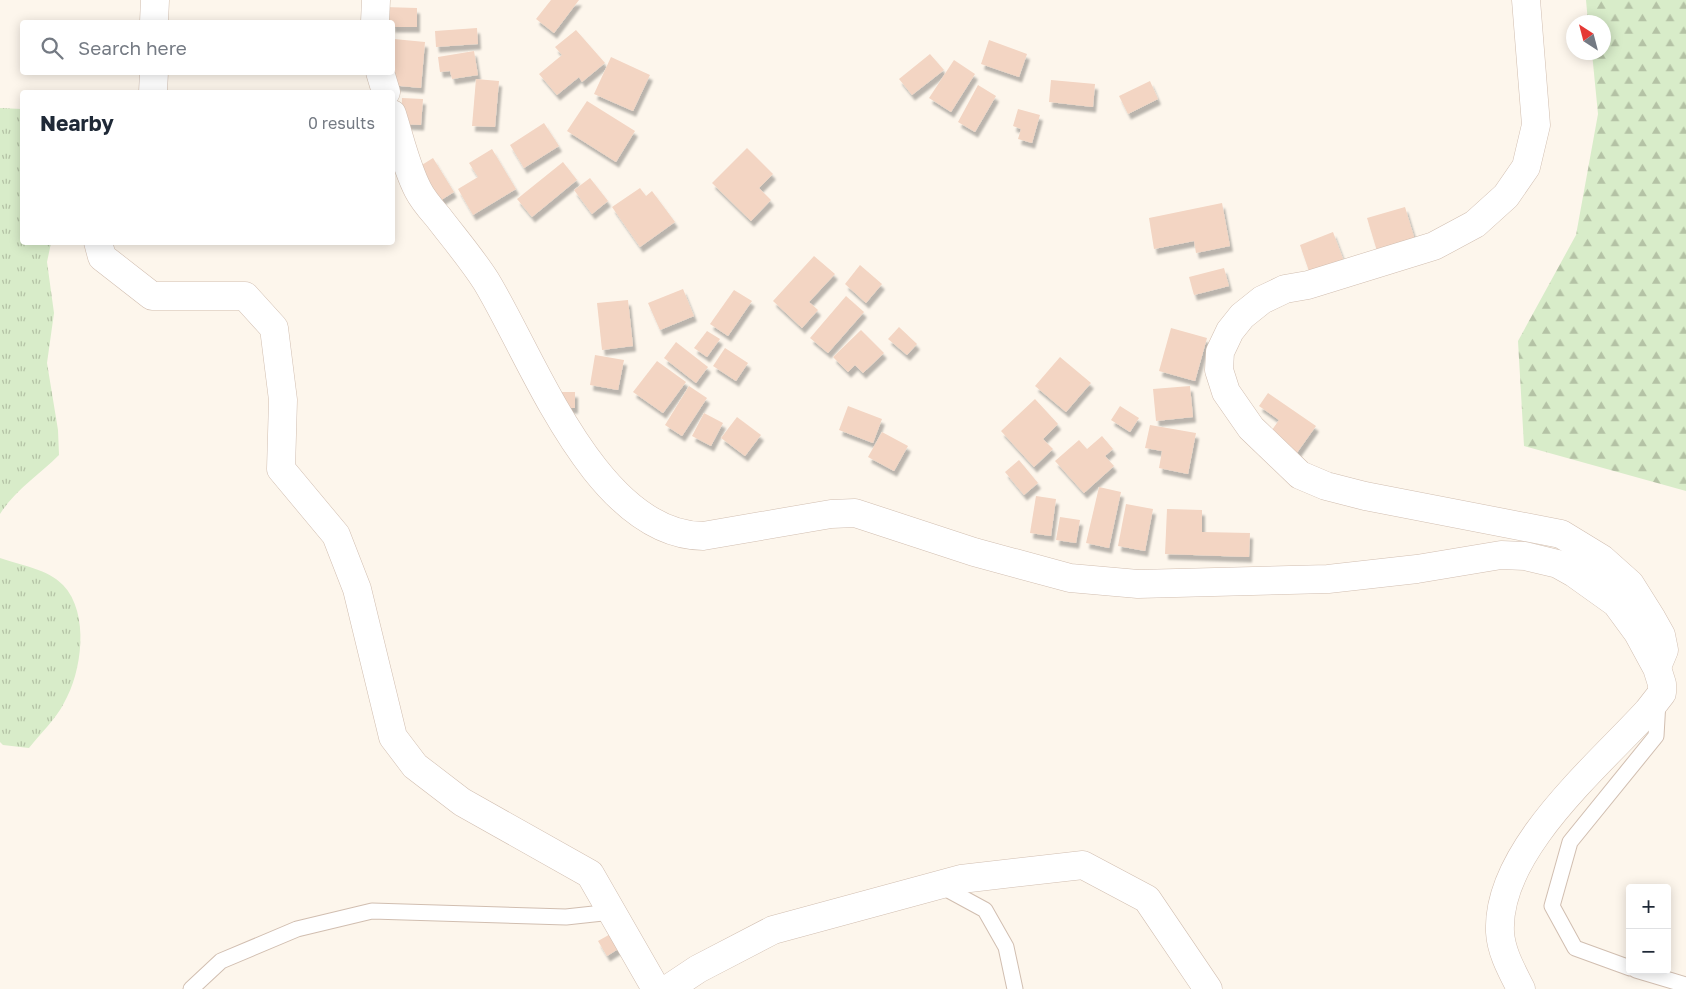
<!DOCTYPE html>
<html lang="en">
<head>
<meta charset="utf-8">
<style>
  :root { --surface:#fff; --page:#f2f2f3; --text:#1f2937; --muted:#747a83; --line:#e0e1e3 }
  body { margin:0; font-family:"Golos Text",sans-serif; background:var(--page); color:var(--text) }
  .controls { position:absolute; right:15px; bottom:15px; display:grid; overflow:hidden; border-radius:5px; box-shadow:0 2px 12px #0003 }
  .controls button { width:45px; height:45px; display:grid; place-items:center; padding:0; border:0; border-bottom:1px solid var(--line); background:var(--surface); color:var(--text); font:25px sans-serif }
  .compass { position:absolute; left:1566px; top:15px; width:45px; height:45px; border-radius:50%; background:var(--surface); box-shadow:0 2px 12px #0003; rotate:324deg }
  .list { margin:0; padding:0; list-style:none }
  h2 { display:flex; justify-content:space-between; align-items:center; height:65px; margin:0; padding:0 20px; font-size:21px }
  h2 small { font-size:16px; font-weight:400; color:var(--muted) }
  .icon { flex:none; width:28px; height:28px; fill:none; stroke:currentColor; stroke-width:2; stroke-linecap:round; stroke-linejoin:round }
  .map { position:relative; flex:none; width:1686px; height:989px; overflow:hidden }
  .search { position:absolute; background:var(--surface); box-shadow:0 2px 12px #0003; left:20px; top:20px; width:375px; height:55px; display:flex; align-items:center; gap:12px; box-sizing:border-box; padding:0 18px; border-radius:5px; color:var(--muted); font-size:19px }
  .panel { position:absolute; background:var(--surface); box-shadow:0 2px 12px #0003; left:20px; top:90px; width:375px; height:155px; border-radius:5px }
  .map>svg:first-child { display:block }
</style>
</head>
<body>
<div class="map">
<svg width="1686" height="989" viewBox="0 0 1686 989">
  <defs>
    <pattern id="grass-tufts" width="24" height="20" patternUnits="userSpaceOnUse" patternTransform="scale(1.25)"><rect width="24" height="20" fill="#d8ecc9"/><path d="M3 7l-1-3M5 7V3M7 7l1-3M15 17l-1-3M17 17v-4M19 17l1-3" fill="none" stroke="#b4c2a5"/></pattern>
    <pattern id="forest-firs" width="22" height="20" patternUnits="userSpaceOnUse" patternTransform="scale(1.25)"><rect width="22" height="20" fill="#d8ecc9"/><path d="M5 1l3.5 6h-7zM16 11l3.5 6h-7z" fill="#b4c2a5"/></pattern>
    <filter id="shadow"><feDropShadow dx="3" dy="5.5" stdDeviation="1" flood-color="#0004"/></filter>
  </defs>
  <rect width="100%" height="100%" fill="#fdf6ec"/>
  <g fill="url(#grass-tufts)">
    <path d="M0,108l22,1v133l29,1 -4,19 7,51 -7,50 11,67 1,25c-20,20 -44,35 -59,59z"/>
    <path d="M0,558c20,7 48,11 63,27 27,28 19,87 1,118 -8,16 -24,31 -35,45l-26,-3 -3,-3z"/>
  </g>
  <path fill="url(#forest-firs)" d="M1586,0h100v491l-162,-45 -6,-105 58,-106 22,-121 -6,-61 12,-1v-30h-16z"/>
  <g fill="#f3d5c3" filter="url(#shadow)">
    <path d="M551,0h28l-25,33 -18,-14z"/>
    <path d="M384,7l33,1v19h-25v-5h-8z"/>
    <path d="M477,28l1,16 -42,3 -1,-16z"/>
    <path d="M576,30l29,33 -23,19 -3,-5 -22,18 -18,-21 23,-19 -7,-8z"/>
    <path d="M394,39l31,3 -4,46 -31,-3z"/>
    <path d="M989,40l38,14 -8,23 -38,-13z"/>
    <path d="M474,51l4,24 -26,4 -2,-8 -10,1 -2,-15z"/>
    <path d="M930,54l14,16 -32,25 -13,-16z"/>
    <path d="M611,57l39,18 -17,36 -39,-17z"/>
    <path d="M954,60l21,14 -24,38 -22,-14z"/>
    <path d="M476,79l23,2 -4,46 -23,-1z"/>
    <path d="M1051,80l44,4 -2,23 -44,-5z"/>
    <path d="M1150,81l8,18 -30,15 -9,-18z"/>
    <path d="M978,85l18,11 -21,36 -17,-10z"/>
    <path d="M402,98l21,1 -2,26 -20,-1z"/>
    <path d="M587,101l48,30 -19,31 -49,-31z"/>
    <path d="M1018,109l22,6 -8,28 -14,-4 3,-10 -8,-3z"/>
    <path d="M544,123l15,23 -35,22 -14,-23z"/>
    <path d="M747,148l26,26 -14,14 12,12 -20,21 -39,-38z"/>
    <path d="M492,149l24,40 -43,26 -15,-26 20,-12 -9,-14z"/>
    <path d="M433,158l21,34 -16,10 -21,-34z"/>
    <path d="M563,162l14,18 -45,37 -15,-18z"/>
    <path d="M590,178l18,23 -16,13 -18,-24z"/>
    <path d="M640,188l6,8 6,-5 23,31 -35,25 -28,-40z"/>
    <path d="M1222,203l8,43 -34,7 -2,-12 -40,8 -5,-31z"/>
    <path d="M1405,207l10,33 -38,11 -10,-33z"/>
    <path d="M1333,232l12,32 -34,13 -11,-32z"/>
    <path d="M814,256l21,18 -26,28 9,8 -16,18 -29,-27z"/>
    <path d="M860,265l22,19 -16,19 -21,-19z"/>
    <path d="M1224,268l5,18 -35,9 -5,-18z"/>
    <path d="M683,289l11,27 -34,14 -12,-27z"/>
    <path d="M734,290l18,11 -24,35 -18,-12z"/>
    <path d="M846,296l18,16 -36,41 -18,-15z"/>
    <path d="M628,300l5,46 -31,4 -5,-47z"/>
    <path d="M899,327l18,17 -10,11 -19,-16z"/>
    <path d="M1171,328l36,10 -12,43 -36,-10z"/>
    <path d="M861,330l23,23 -21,20 -8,-8 -7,7 -15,-15z"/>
    <path d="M707,331l13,8 -13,18 -13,-9z"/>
    <path d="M676,342l32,25 -12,16 -32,-25z"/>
    <path d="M725,348l23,15 -12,18 -23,-15z"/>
    <path d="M595,355l29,5 -6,30 -28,-5z"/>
    <path d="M1060,357l31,26 -25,29 -31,-26z"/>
    <path d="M657,361l29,21 -23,31 -30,-21z"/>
    <path d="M689,386l18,12 -25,38 -17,-11z"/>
    <path d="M1190,386l3,31 -37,4 -3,-32z"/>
    <rect x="561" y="392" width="14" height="16"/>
    <path d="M1268,393l48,33 -22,31 -27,-20 12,-17 -20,-14z"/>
    <path d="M1035,399l23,25 -15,15 10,10 -19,18 -33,-36z"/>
    <path d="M848,406l34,13 -9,24 -34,-13z"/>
    <path d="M1120,406l19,12 -9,14 -19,-12z"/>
    <path d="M704,413l19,10 -12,23 -19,-10z"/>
    <path d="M737,417l24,18 -16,21 -24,-18z"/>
    <path d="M1150,425l46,8 -8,41 -29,-6 3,-17 -17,-3z"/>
    <path d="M882,432l26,14 -14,25 -26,-14z"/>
    <path d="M1102,436l11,13 -8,7 9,10 -30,27 -29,-32 24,-21 8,9z"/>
    <path d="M1019,460l19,23 -14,12 -19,-23z"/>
    <path d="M1099,487l22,5 -12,56 -23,-5z"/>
    <path d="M1036,496l20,3 -5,37 -21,-3z"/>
    <path d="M1126,504l27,5 -8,42 -27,-5z"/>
    <path d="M1167,509l35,1v22l48,1 -1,24 -84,-3z"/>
    <path d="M1060,517l20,3 -4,23 -20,-3z"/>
    <path d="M614,932l9,14 -16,10 -9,-15z"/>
  </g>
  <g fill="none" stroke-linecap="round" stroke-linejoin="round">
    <g stroke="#d1beb0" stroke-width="17">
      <g id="lane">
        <path d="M939,885l46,25 21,37 9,42"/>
        <path d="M1630,968l-55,-20 -23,-42 18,-64 86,-106 2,-35"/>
        <path d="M1636,970l50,15"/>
        <path d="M191,989l30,-28 76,-32 75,-18 194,6 46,-5"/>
      </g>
    </g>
    <g stroke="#d1beb0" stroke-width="29">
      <g id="street">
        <path d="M1526,0l10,125 -10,42 -20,29 -31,28 -41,22 -126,39 -23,4 -23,11 -20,16 -12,15 -10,21 -1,18 7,22 25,36 49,47 26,11 39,10 196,38 41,25 28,25 22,35 9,16 3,15 -5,12"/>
        <path d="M154,22l1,-22"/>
        <path d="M375,22l1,-22"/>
        <path d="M380,72l6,20"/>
        <path d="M153,92l1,-20"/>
        <path d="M392,114c8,25 14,53 26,76 5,10 13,19 20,27 16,21 34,42 48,64 47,77 110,254 217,255l128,-22 24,-1 119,39 96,26 68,6 190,-5 89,-10 84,-14 24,1 33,8 16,9 42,30 22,30 19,35 5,16v9l-14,18c-51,56 -152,140 -148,221 1,20 12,39 21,57"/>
        <path d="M98,242l4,15 50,39h93l29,32 9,72 -2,69 55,66 21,54 36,148 22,29 47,36 128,72 66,115"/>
        <path d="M668,989l30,-20 75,-39 188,-51 122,-14 64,34 61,90"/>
      </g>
    </g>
    <use href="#lane" stroke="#fff" stroke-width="15"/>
    <use href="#street" stroke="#fff" stroke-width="28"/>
  </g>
</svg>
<div class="controls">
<button>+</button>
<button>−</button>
</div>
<svg class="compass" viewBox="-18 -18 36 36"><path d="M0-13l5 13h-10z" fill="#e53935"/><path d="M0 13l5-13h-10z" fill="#747a83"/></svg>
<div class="search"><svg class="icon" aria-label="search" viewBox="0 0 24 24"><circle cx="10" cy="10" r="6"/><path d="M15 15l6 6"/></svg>Search here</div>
<section class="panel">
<h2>Nearby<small>0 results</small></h2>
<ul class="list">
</ul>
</section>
</div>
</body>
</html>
